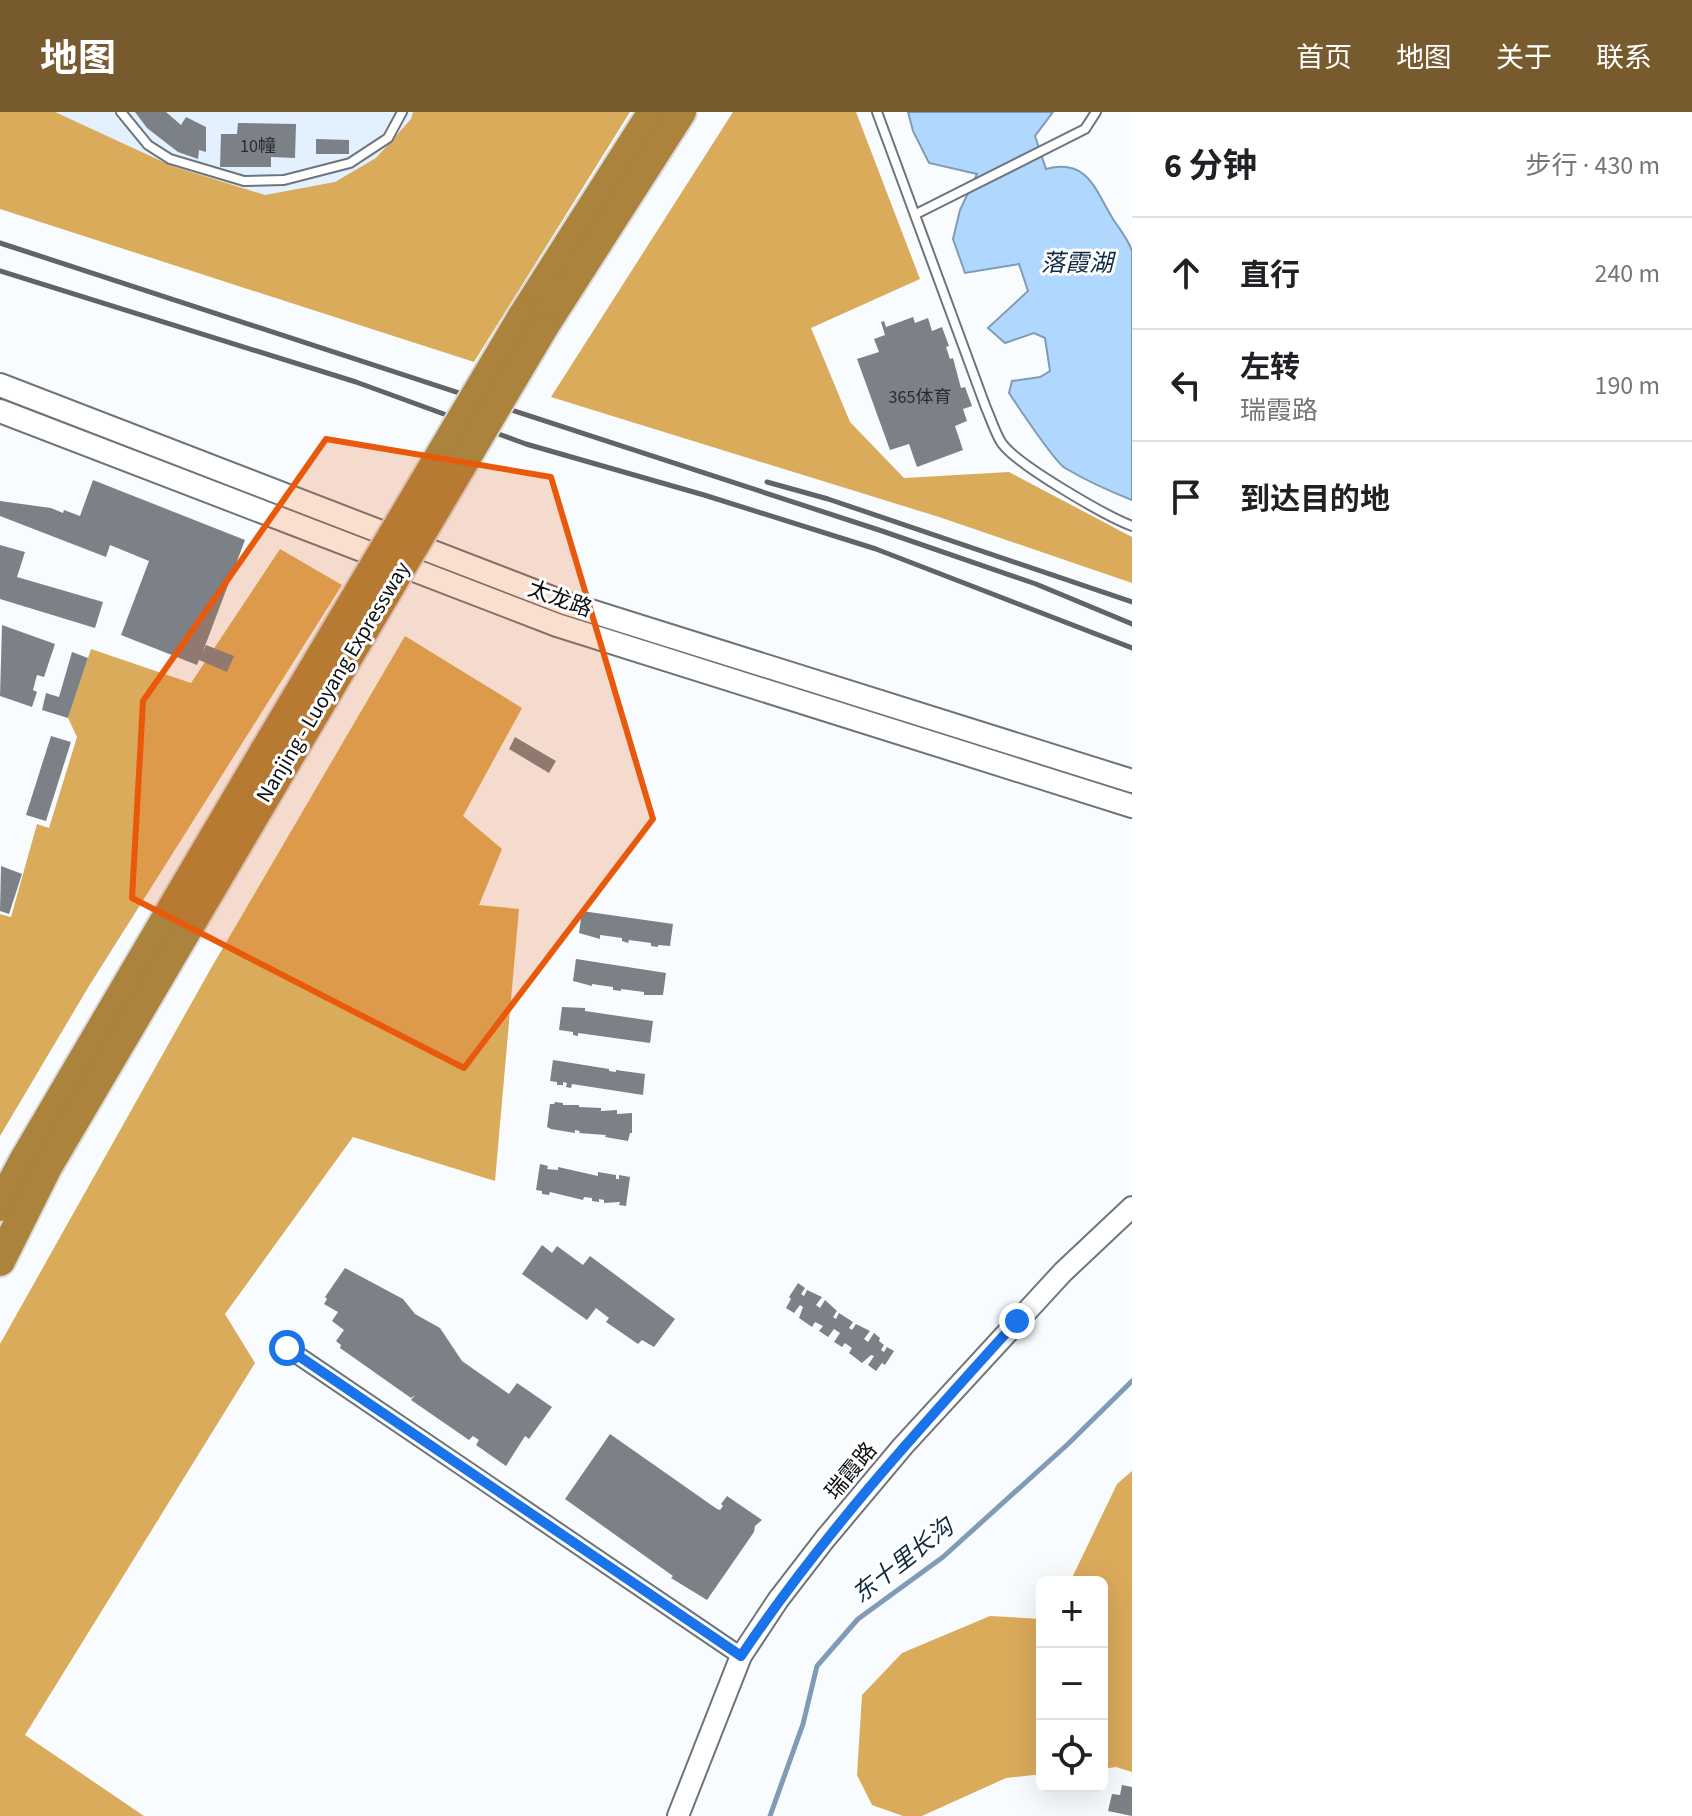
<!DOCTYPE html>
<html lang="zh">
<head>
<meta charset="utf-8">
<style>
  :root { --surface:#fff; --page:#f6f6f6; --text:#202124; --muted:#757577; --line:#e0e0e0; --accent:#775b2e }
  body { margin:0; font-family:"Source Sans 3","Noto Sans SC",sans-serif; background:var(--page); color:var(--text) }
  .controls { position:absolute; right:24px; bottom:24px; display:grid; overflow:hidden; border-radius:12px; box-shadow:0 8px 32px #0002 }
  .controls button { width:72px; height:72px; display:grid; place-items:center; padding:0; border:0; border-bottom:2px solid var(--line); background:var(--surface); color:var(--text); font:40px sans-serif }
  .stop { position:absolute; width:24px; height:24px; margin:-18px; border:6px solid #1a73e8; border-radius:50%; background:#fff }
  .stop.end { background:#1a73e8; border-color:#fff; box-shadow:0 2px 8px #0008 }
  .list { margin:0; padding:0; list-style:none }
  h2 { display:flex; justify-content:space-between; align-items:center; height:104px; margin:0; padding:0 32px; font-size:34px }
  h2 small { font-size:26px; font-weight:400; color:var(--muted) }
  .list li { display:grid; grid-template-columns:52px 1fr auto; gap:24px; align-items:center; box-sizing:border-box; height:112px; padding:0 32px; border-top:2px solid var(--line) }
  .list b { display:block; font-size:30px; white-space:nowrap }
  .list p { margin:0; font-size:26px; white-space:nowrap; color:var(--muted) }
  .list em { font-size:26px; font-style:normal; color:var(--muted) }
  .icon { flex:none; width:44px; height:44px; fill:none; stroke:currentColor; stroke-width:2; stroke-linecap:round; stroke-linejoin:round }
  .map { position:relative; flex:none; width:1132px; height:1704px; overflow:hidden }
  header { display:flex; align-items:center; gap:48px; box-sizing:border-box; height:112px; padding:0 40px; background:var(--accent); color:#fff }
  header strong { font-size:38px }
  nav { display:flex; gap:44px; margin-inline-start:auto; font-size:28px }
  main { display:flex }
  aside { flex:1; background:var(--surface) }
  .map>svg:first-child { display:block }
</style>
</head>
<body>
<header>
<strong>地图</strong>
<nav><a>首页</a><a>地图</a><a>关于</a><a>联系</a></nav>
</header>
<main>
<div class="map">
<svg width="1132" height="1704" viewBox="0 0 1132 1704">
  <rect width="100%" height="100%" fill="#f9fcff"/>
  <path fill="#e3f0fd" d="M2,0h414l-74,132z"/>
  <g fill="#dbab5c">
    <path d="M0,0h55l117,54 93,29 70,-13 41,-24 35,-39 2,-7h217l-156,250 -474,-153z"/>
    <path d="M733,0h123l64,167 -109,49 39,94 54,56 105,-6 123,65v46l-193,-66 -388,-120z"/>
    <path d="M280,437l62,36 -253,401 -89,150v-222l11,3 26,-93 12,4 28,-91 -9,-19 23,-69 100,34z"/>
    <path d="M405,524l117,72 -59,108 39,33 -23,56 40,4 -24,272 -142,-44 -128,177 30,49 -230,372 119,81h-144v-472l210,-374z"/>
    <path d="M1132,1359v301l-16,-5 -14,2v-187h-32l47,-98z"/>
    <path d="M990,1504l52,3v155l-36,4 -84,38h-19l-31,-11 -15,-30 5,-80 40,-42z"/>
  </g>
  <path fill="#b0d7fd" stroke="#7f9bb6" stroke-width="2" d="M908,0h145l-18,24 11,33c42,-11 49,21 67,50 7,11 15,20 19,32v249c-23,-9 -47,-20 -67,-32 -10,-6 -48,-63 -56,-75l3,-12 28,-4 10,-6 -5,-33 -11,-5 -29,10 -17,-15 40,-37 -9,-27 -54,9 -12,-34 7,-29 17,-36 -48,-11 -16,-32z"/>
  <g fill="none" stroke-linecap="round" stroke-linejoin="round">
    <path stroke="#7f9bb6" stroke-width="5" d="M770,1704l33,-92 14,-58 41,-47 85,-62 125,-113 64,-63"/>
  </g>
  <g fill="#7b8187">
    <path d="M135,0h31l15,13 5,-8 20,10v25l-7,-2 -1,9 -20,-7 -31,-24z"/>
    <path d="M238,11l58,1 -1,34 -24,-1v10h-51l1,-33h16z"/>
    <path d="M316,27l33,1v14h-33z"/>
    <path d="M913,205l2,6 13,-5 4,13 10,-4 7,19 -3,1 4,12 3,-1 8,30 4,-1 7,19 -9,3 4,12 -12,5 8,24 -46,17 -8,-23 -19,6 -33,-91 22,-7 -5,-13 11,-4 -4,-13 3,-1 2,6z"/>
    <path d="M93,368l152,60 -43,114 4,-9 28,11 -7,16 -28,-12 -2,5 -76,-30 28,-74 -39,-16 -4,12 -106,-41v-15l51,7 12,5 1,-3 16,6z"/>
    <path d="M0,433l25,7 -8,25 86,25 -8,26 -95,-29z"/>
    <path d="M2,513l53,19 -11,33 -7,-2 -4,15 4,2 -5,15 -32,-11z"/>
    <path d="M72,540l16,6 -20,60 -26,-8 4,-17 13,4z"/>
    <path d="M51,624l20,6 -25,79 -20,-6z"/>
    <path d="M515,625l41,24 -7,12 -40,-24z"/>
    <path d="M1,754l21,8 -13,40 -9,-3z"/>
    <path d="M582,799l91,13 -3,22 -12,-1v2l-7,-1v-3l-22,-3 -1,3 -6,-2v-3l-22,-3v4l-21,-6z"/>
    <path d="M576,847l90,14 -3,22h-19v-3l-23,-3v2l-8,-1v-3l-21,-3v2l-19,-5z"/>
    <path d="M562,895l23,1v3l68,10 -3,22 -72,-10v3l-5,-1v-3l-14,-2z"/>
    <path d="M553,948l56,9v2l7,1v-2l29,4 -2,21 -71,-11 -1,4 -5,-1 1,-4 -4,-1v3h-6v-3l-7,-1z"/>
    <path d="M555,990l8,1v2h16v2l22,1v3l16,-1v4l15,-1v20h-2l-2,8 -23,-4 1,-2 -27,-2 1,-2 -5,-1v3l-24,-4 -4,-2 3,-23h4z"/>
    <path d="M540,1052l8,2 -1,3 11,1v-3l40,9v-4l18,3v4h3v-4l11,2 -4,29 -7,-1 1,-3 -16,1v-3l-5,-1v3l-7,-1v-3l-8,-1 -1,3 -33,-8 -1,3 -7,-1v-3l-6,-1z"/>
    <path d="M542,1133l10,8 5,-7 26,19 7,-9 85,63 -21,28 -12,-7 -4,4 -32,-22 3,-4 -13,-10 -9,12 -65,-46z"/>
    <path d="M345,1156l58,31 12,15 25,14 22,33 47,33 8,-11 35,24 -23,32 -4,-3 -19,30 -30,-21 3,-5 -6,-4 -4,4 -58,-40 4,-5 -4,3 -71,-50 1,-3 -5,-4 8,-11 -12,-9 6,-9 -14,-8 3,-5 -2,-2z"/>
    <path d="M798,1171l7,5 -4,6 3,2 3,-6 15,7 -6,8 4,3 5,-8 12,11 -4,6 3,2 3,-6 14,9 -4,6 3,2 4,-6 14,7 -6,8 4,3 6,-9 6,5 -1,3 5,4 -3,5 3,2 3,-5 7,4 -9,14 -3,-2 -6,8 -8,-6 6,-9 -3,-1 -9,8 -13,-10 3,-5 -7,-5 -3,4 -8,-5 6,-9 -6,-4 -6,8 -9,-6 4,-5 -8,-4 -3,5 -13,-9 4,-11 -3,-2 -6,8 -8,-5 5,-9 -2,-2z"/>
    <path d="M610,1322l107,75 3,1 3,-4 -2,-2 6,-8 35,24 -7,6 -1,6 -47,68 -36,-22 2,-2 -108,-77z"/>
    <path d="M1122,1673l10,2v29l-24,-5 4,-17 8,1z"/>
  </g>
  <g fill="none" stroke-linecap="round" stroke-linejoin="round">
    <g stroke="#6e747b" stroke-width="12">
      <g id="service">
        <path d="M121,0l27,33 22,14 74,22 40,-1 66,-17 38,-25 14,-26"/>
        <path d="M877,0l109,296c5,11 9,24 15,34 14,22 105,74 131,84"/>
        <path d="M916,102l169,-85 11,-17"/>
      </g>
    </g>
    <g stroke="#6e747b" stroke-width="20">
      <path id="minor" d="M287,1236l454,308"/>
    </g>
    <g stroke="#6e747b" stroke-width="24">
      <path id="tertiary" d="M678,1704l63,-160 37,-56 47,-61 78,-93 160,-174 69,-65"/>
    </g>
    <g stroke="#6e747b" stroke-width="26">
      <g id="secondary">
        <path d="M0,273l565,218 567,178"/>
        <path d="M0,299l557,214 575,181"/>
      </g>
    </g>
    <g stroke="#d8d9d9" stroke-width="34">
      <g id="motorway">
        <path d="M523,204l130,-204"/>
        <path d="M542,217l139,-217"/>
        <path d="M0,1094l25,-47 240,-408"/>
        <path d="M0,1149l47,-94 238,-404"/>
      </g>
    </g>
    <use href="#service" stroke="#fff" stroke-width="8"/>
    <use href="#minor" stroke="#fff" stroke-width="16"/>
    <use href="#tertiary" stroke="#fff" stroke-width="20"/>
    <use href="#secondary" stroke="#fff" stroke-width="22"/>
    <use href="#motorway" stroke="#ac833c" stroke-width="30"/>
    <g stroke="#616366" stroke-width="5">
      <path d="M0,131l882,288 154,53 96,40"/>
      <path d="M0,159l356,111 170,62 178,51 172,54 256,99"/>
      <path d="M767,370l61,17 304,103"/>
    </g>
    <g stroke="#d8d9d9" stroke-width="34" stroke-linecap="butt">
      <g id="motorway-bridge">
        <path d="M265,639l258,-435"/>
        <path d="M285,651l257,-434"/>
      </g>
    </g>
    <use href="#motorway-bridge" stroke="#ac833c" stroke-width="30"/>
  </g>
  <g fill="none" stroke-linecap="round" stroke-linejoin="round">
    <path stroke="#1a73e8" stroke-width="10" d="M287,1236l454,308c81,-121 178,-227 276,-335"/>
  </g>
  <path fill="#e8590c" fill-opacity="0.2" stroke="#e8590c" stroke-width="6" stroke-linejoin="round" d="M326,327l225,38 102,342 -189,249 -332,-170 11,-197z"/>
  <g text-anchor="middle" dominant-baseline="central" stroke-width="6" stroke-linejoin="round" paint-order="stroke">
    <g font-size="18" fill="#282c2f">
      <text x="258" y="34">10幢</text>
      <text x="920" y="285">365体育</text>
    </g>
    <g font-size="22" fill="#0d0f12" stroke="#fff">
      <text transform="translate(560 487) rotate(20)">太龙路</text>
      <text transform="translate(333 570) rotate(-59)">Nanjing - Luoyang Expressway</text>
      <text transform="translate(851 1359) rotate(-50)">瑞霞路</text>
    </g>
    <g font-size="24" font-style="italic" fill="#102c45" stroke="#fff">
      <text x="1077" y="151">落霞湖</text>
      <text transform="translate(903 1449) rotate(-38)">东十里长沟</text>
    </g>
  </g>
</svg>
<div class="controls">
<button>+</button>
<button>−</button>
<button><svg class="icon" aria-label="locate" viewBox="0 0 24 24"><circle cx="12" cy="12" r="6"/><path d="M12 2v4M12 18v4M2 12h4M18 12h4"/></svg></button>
</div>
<div class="stop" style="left:287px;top:1236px"></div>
<div class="stop end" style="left:1017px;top:1209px"></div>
</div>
<aside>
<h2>6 分钟<small>步行 · 430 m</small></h2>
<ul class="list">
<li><svg class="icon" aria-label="ahead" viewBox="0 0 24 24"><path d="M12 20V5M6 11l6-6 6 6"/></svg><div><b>直行</b></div><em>240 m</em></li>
<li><svg class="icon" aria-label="left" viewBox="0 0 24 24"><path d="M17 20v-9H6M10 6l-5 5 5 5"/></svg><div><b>左转</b><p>瑞霞路</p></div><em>190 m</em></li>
<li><svg class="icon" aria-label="arrive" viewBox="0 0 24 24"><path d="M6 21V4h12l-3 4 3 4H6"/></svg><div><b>到达目的地</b></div></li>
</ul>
</aside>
</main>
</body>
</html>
